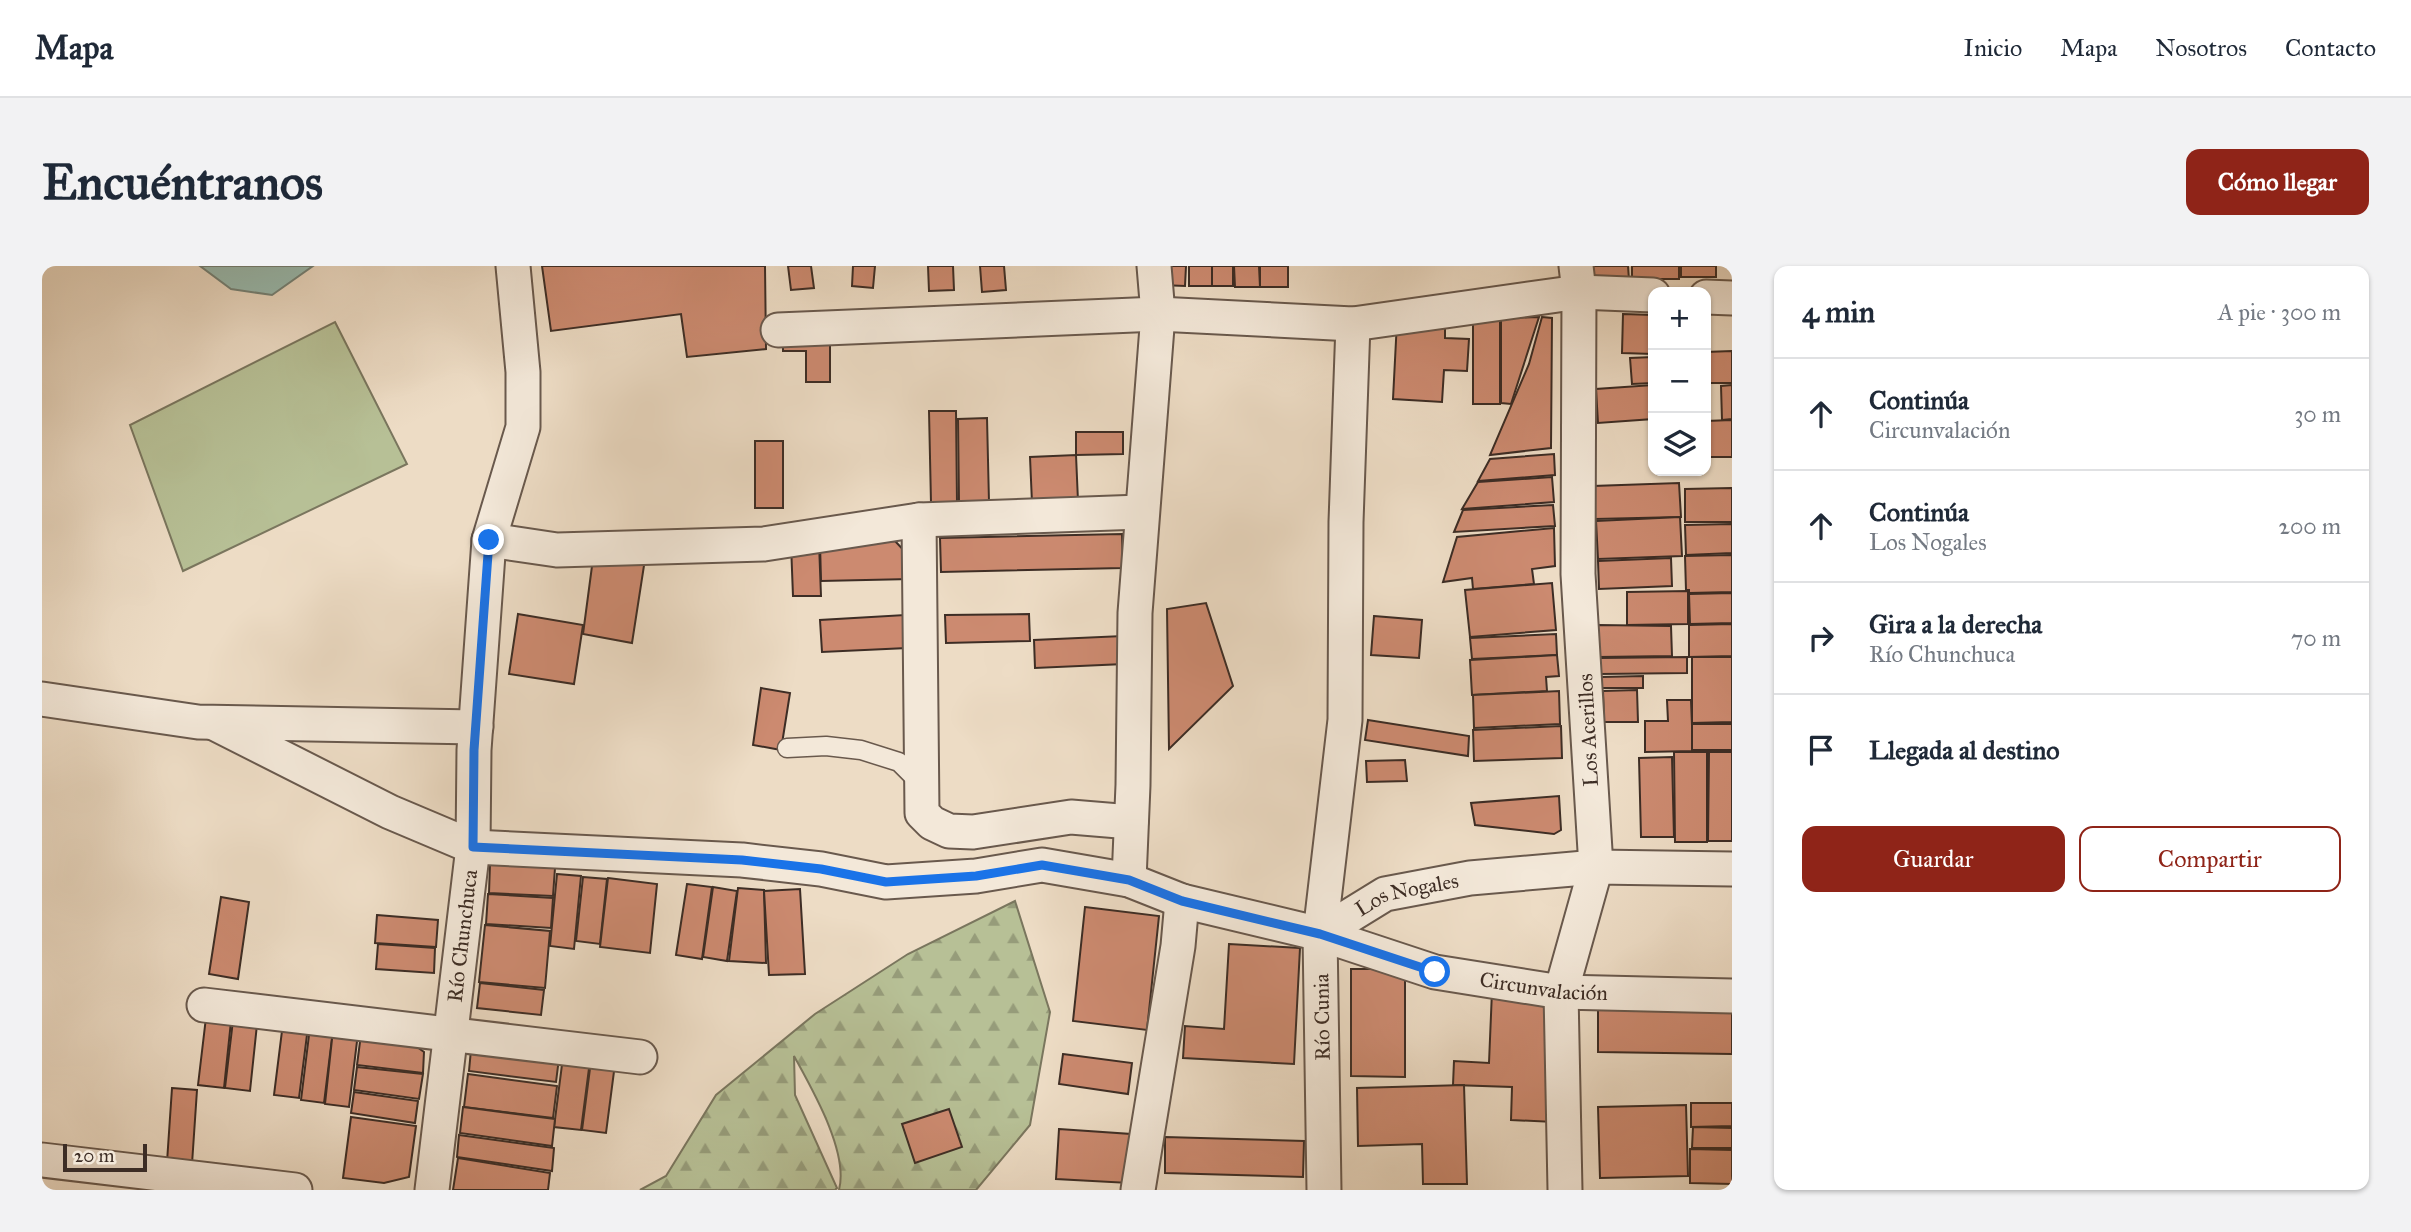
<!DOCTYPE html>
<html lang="es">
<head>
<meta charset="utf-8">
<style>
  :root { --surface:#fff; --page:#f2f2f3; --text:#1f2937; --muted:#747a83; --line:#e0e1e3; --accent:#8f2418 }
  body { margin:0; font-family:"IM FELL Great Primer",serif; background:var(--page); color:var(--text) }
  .controls { position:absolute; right:21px; top:21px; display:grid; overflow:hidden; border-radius:14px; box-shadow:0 2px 5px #0004 }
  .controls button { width:63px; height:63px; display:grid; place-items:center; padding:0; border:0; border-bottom:2px solid var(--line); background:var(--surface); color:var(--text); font:35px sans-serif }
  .scale { position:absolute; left:21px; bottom:18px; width:84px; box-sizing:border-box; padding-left:7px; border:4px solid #3d2d25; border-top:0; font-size:19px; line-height:24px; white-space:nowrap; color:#3d2d25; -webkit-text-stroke:5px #f3e8d9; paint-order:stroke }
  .stop { position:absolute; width:21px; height:21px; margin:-16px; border:5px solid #1a73e8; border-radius:50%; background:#fff }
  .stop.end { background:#1a73e8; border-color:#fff; box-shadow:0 2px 7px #0008 }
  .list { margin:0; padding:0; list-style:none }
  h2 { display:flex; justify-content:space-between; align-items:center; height:91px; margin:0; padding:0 28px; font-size:30px }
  h2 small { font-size:23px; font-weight:400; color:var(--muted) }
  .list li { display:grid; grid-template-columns:46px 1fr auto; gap:21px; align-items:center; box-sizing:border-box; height:112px; padding:0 28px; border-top:2px solid var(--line) }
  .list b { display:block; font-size:26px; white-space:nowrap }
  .list p { margin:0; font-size:23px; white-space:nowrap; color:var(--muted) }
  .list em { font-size:23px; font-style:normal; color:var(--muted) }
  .actions { display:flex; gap:14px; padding:21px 28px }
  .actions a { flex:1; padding:16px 0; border:2px solid var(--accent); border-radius:14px; text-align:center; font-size:24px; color:var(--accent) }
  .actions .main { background:var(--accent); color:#fff }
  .icon { flex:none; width:38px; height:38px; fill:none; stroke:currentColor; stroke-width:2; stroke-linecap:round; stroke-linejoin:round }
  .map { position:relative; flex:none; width:1690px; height:924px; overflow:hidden; border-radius:14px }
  header { display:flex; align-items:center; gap:42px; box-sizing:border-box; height:98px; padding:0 35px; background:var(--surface); border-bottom:2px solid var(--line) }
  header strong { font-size:33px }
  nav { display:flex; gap:38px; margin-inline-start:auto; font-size:24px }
  .intro { display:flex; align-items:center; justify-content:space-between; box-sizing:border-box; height:168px; padding:0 42px }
  h1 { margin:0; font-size:49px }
  .button { padding:18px 32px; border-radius:14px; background:var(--accent); color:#fff; font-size:24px; font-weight:700 }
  main { display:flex; gap:42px; padding:0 42px }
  aside { flex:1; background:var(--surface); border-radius:14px; box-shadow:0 2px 5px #0004 }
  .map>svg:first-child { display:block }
</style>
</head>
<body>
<header>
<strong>Mapa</strong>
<nav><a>Inicio</a><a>Mapa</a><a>Nosotros</a><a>Contacto</a></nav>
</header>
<div class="intro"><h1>Encuéntranos</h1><a class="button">Cómo llegar</a></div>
<main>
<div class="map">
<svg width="1690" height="924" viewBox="0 0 1690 924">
  <defs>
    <pattern id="forest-firs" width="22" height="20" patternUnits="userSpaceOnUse" patternTransform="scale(1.75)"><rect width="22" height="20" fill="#b7c096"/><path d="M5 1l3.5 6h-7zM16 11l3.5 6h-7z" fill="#969c7a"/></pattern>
  </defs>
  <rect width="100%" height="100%" fill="#eddcc5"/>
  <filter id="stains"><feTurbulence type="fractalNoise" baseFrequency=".00286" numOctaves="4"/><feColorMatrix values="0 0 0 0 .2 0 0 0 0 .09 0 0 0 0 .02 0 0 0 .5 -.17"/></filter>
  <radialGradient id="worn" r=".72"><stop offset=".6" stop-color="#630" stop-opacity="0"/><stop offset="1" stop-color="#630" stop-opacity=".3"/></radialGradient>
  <path fill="#b7c096" stroke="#7a765e" stroke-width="2" d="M293,56l72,142 -224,107 -53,-146z"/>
  <path fill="url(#forest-firs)" stroke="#7a765e" stroke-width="2" d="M973,635l35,111 -20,113 -54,65h-137c10,-38 -27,-101 -45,-134l1,39 42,93 -2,2h-195l26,-14 50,-81 99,-81 93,-60z"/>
  <path fill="#99bcb1" stroke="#748379" stroke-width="2" d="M158,0h113l-41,29 -41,-6z"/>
  <g fill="#cc8a70" stroke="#3d2d25" stroke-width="2">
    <path d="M500,0h223l1,83 -79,8 -6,-43 -130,17z"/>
    <path d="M746,0h23l3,22 -23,2z"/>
    <path d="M811,0h22l-2,22 -21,-2z"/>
    <path d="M886,0h25l1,24 -25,1z"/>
    <path d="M938,0h24l2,24 -24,2z"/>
    <path d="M1120,0h24l-1,20 -24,-1z"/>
    <rect x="1147" y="0" width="23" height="20"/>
    <rect x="1170" y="0" width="21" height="20"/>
    <path d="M1192,0h25l1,21h-25z"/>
    <rect x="1218" y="0" width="28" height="21"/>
    <path d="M1548,0h38l1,14 -38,1z"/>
    <rect x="1590" y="0" width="47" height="13"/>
    <rect x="1639" y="0" width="35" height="11"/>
    <path d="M1581,48l30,1v39l-31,-1z"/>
    <path d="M1431,51l27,1v86h-27z"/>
    <path d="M1497,51l-28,87 -10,-1v-85z"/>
    <path d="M1500,51l10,1 -1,130 -61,7 39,-91z"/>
    <path d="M1355,55l48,3v14l24,1 -2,32 -23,-1 -2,32 -49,-3z"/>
    <path d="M741,66h47v50h-24v-31h-23z"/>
    <path d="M1690,85v32h-26v-31z"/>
    <path d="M1611,91v26l-21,1 -2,-26z"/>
    <path d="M1611,119v34l-55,4 -2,-34z"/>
    <path d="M1690,119v34l-10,1 -1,-34z"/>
    <path d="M887,145h27l1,92h-26z"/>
    <path d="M945,152l2,84 -30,1 -1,-84z"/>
    <path d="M1690,154v37h-26v-36z"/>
    <path d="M1034,166h47v22l-47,1z"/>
    <rect x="713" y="175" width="28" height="67"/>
    <path d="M1512,188l1,21 -77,6 12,-22z"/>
    <path d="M1034,189l2,46 -46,2 -2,-46z"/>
    <path d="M1510,211l2,25 -92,7 16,-27z"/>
    <path d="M1637,217l2,34 -86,2 -2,-33z"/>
    <path d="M1690,222v34h-47v-33z"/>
    <path d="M1511,239l2,21 -101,6 9,-22z"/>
    <path d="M1638,251l2,39 -84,3 -2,-38z"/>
    <path d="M1690,258v29l-46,2 -1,-30z"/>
    <path d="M1512,262l1,38 -23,3 2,15 -61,5 -1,-11 -29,4 14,-45z"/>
    <path d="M1080,268l1,34 -182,4 -1,-34z"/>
    <path d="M853,275l15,16 1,22 -90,2 -1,-38z"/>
    <path d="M777,277l2,53h-28l-2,-52z"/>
    <path d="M552,285l51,8 -13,84 -49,-9z"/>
    <path d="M1690,289v37l-43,1v-3h-3l-1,-34z"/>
    <path d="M1629,292l1,28 -73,3 -1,-28z"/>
    <path d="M1510,317l4,47 -86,7 -5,-47z"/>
    <path d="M1646,325v33l-61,1v-33z"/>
    <path d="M1690,327v30l-42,1 -1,-30z"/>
    <path d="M1164,337l27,83 -64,63 -2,-140z"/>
    <path d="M476,348l65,11 -9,59 -65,-10z"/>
    <path d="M987,348l1,27 -84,2 -1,-28z"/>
    <path d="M863,349l2,33 -85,4 -2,-32z"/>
    <path d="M1332,350l48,4 -3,38 -48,-3z"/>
    <path d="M1690,358v32l-43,1v-32z"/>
    <path d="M1556,359l73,1 1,30 -74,1z"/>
    <path d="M1514,368l1,21 -85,4 -2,-21z"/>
    <path d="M1081,370l1,28 -89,4 -1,-28z"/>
    <path d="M1515,389l2,21 -13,1 1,14 -75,4 -2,-35z"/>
    <path d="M1645,391v16l-87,1v-16z"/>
    <path d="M1650,391h40v65l-40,1z"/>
    <path d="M1601,410v12h-42v-11z"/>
    <path d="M719,422l29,5 -9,57 -28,-5z"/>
    <path d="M1595,424l1,32h-34l-1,-31z"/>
    <path d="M1517,425l1,33 -86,4 -1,-33z"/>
    <path d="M1625,434h24l2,51 -48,1v-31h23z"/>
    <path d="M1326,454l101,16 -1,20 -103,-16z"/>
    <rect x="1650" y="458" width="40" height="26"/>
    <path d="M1519,460l1,32 -88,3 -1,-31z"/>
    <path d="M1632,486h33v90h-32z"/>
    <path d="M1667,486h23v89h-24z"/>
    <path d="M1630,491l2,80h-33l-2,-79z"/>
    <path d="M1363,494l2,21 -40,1 -1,-21z"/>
    <path d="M1517,530l2,34 -7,4 -79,-9 -4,-22z"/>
    <path d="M448,598l65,4 -2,28 -64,-3z"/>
    <path d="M515,608l24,2 -7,73 -24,-3z"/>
    <path d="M541,611l24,2 -7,65 -24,-3z"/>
    <path d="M566,612l49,6 -7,69 -50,-6z"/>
    <path d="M645,618l25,3 -10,72 -26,-4z"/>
    <path d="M671,621l24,4 -10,70 -24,-4z"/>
    <path d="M696,622l26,2 2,73 -37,-2z"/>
    <path d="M758,623l5,85 -36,1 -5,-84z"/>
    <path d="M446,628l65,4 -2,30 -65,-4z"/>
    <path d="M179,631l28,5 -11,77 -29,-5z"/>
    <path d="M1043,641l74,9 -12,114 -74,-9z"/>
    <path d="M335,649l61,5 -2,27 -61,-4z"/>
    <path d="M443,659l65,6 -5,57 -66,-6z"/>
    <path d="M336,678l57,4 -1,25 -58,-4z"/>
    <path d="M1187,678l71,4 -6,116 -111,-6 2,-32 39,3z"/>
    <path d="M1309,703h54v108l-54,-1z"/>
    <path d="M438,717l64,7 -3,25 -64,-7z"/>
    <path d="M1450,725l67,3 -5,128 -43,-2 1,-33 -59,-2 1,-24 35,2z"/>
    <path d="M1556,735l134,2v51l-134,-2z"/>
    <path d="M165,743l25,3 -8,76 -26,-3z"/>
    <path d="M192,746l24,3 -8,76 -25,-3z"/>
    <path d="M241,757l25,4 -9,71 -25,-3z"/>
    <path d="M268,761l23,3 -9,73 -23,-3z"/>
    <path d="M291,764l25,3 -9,74 -24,-3z"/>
    <path d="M319,768l45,5 18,13 -1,21 -66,-8z"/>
    <path d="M430,773l88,11 -4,32 -87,-11z"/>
    <path d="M522,783l27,4 -10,77 -27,-3z"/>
    <path d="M550,787l24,3 -10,77 -24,-3z"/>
    <path d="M1021,788l69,9 -4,31 -69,-10z"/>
    <path d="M315,801l66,7 -4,25 -65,-9z"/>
    <path d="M426,808l89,12 -4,32 -89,-11z"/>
    <path d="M1422,819l3,99h-44l-1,-40 -64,2 -1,-58z"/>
    <path d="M130,822l25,2 -5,74 -25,-2z"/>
    <path d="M312,826l64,9 -3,22 -64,-10z"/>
    <path d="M1649,837h41v23l-41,1z"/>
    <path d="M1644,839l2,71 -88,2 -2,-71z"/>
    <path d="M421,841l92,12 -3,27 -92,-13z"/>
    <path d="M907,843l13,38 -47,16 -13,-39z"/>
    <path d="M309,851l65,9 -7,51 -25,6 -41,-5z"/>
    <path d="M1651,861l39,1v20h-40z"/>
    <path d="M1017,863l72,5 -2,49 -73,-4z"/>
    <path d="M417,869l95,13 -2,23 -95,-14z"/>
    <path d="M1123,871l139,4 -1,36 -138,-4z"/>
    <path d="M1648,883l42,1v34l-42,-1z"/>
    <path d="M416,892l92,15 -2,17h-95z"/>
  </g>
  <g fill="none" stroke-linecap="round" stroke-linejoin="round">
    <g stroke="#69594d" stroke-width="21">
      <path id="service" d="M745,482l39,-2 35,4 38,12 23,23"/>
    </g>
    <g stroke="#69594d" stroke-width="37">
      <g id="minor">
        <path d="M1664,31l26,1"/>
        <path d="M736,64l380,-16 195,10 226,-32 74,3"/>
        <path d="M877,254l3,293 10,10 17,8 24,1 98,-15 60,5"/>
        <path d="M447,274l68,10 207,-6 155,-24 222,-8"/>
        <path d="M0,433l156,23 278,5"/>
        <path id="s1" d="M172,457l176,89 83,35 269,13 79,9 65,13 90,-6 66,-11 87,15 53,21 138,33 65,-40 85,-16 126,-11 136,2"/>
        <path d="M1087,614l4,-95 2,-172 23,-299 -4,-48"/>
        <path id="s2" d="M1278,668l115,38 126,20 171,4"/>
        <path d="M162,739l436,52"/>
        <path d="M0,894l253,30"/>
        <path id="s3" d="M390,924l41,-343 1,-97 15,-210 34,-113v-55l-10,-106"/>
        <path d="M1096,924l40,-244 4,-45"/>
        <path d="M1282,924l-4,-256 25,-214 1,-198 7,-198"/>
        <path d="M1523,924l-4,-198 35,-125 -18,-293 1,-282 -3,-26"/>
      </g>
    </g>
    <use href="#service" stroke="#f3e8d9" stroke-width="18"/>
    <use href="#minor" stroke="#f3e8d9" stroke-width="33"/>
  </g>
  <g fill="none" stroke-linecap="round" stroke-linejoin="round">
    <path stroke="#1a73e8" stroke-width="9" d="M447,274l-15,210 -1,97 269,13 79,9 65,13 90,-6 66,-11 87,15 53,21 138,33 115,38"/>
  </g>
  <g text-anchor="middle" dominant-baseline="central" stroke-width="6" stroke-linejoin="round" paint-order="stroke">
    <g font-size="21" fill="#3d2d25" stroke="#f3e8d9">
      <text transform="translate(1546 464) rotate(-93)">Los Acerillos</text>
      <text stroke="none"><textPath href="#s1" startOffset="1244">Los Nogales</textPath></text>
      <text stroke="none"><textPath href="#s3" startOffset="256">Río Chunchuca</textPath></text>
      <text stroke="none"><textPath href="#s2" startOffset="231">Circunvalación</textPath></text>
      <text transform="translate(1280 751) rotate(-91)">Río Cunia</text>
    </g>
  </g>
  <rect width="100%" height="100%" filter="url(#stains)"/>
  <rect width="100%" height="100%" fill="url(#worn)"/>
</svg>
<div class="controls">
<button>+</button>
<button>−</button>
<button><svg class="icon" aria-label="layers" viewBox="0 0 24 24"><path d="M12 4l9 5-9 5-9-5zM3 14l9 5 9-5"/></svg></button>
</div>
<div class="scale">20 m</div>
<div class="stop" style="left:1393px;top:706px"></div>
<div class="stop end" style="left:447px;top:274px"></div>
</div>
<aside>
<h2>4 min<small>A pie · 300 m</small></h2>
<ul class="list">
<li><svg class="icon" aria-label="ahead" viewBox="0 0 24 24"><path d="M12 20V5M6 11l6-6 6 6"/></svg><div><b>Continúa</b><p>Circunvalación</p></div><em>30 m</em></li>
<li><svg class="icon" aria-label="ahead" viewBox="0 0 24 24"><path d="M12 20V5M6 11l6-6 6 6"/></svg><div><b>Continúa</b><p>Los Nogales</p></div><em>200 m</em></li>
<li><svg class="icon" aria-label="right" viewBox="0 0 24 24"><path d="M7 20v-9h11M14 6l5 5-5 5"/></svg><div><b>Gira a la derecha</b><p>Río Chunchuca</p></div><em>70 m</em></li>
<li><svg class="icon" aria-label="arrive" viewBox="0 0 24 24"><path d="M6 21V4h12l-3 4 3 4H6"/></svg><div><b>Llegada al destino</b></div></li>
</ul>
<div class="actions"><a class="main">Guardar</a><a>Compartir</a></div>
</aside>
</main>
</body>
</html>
